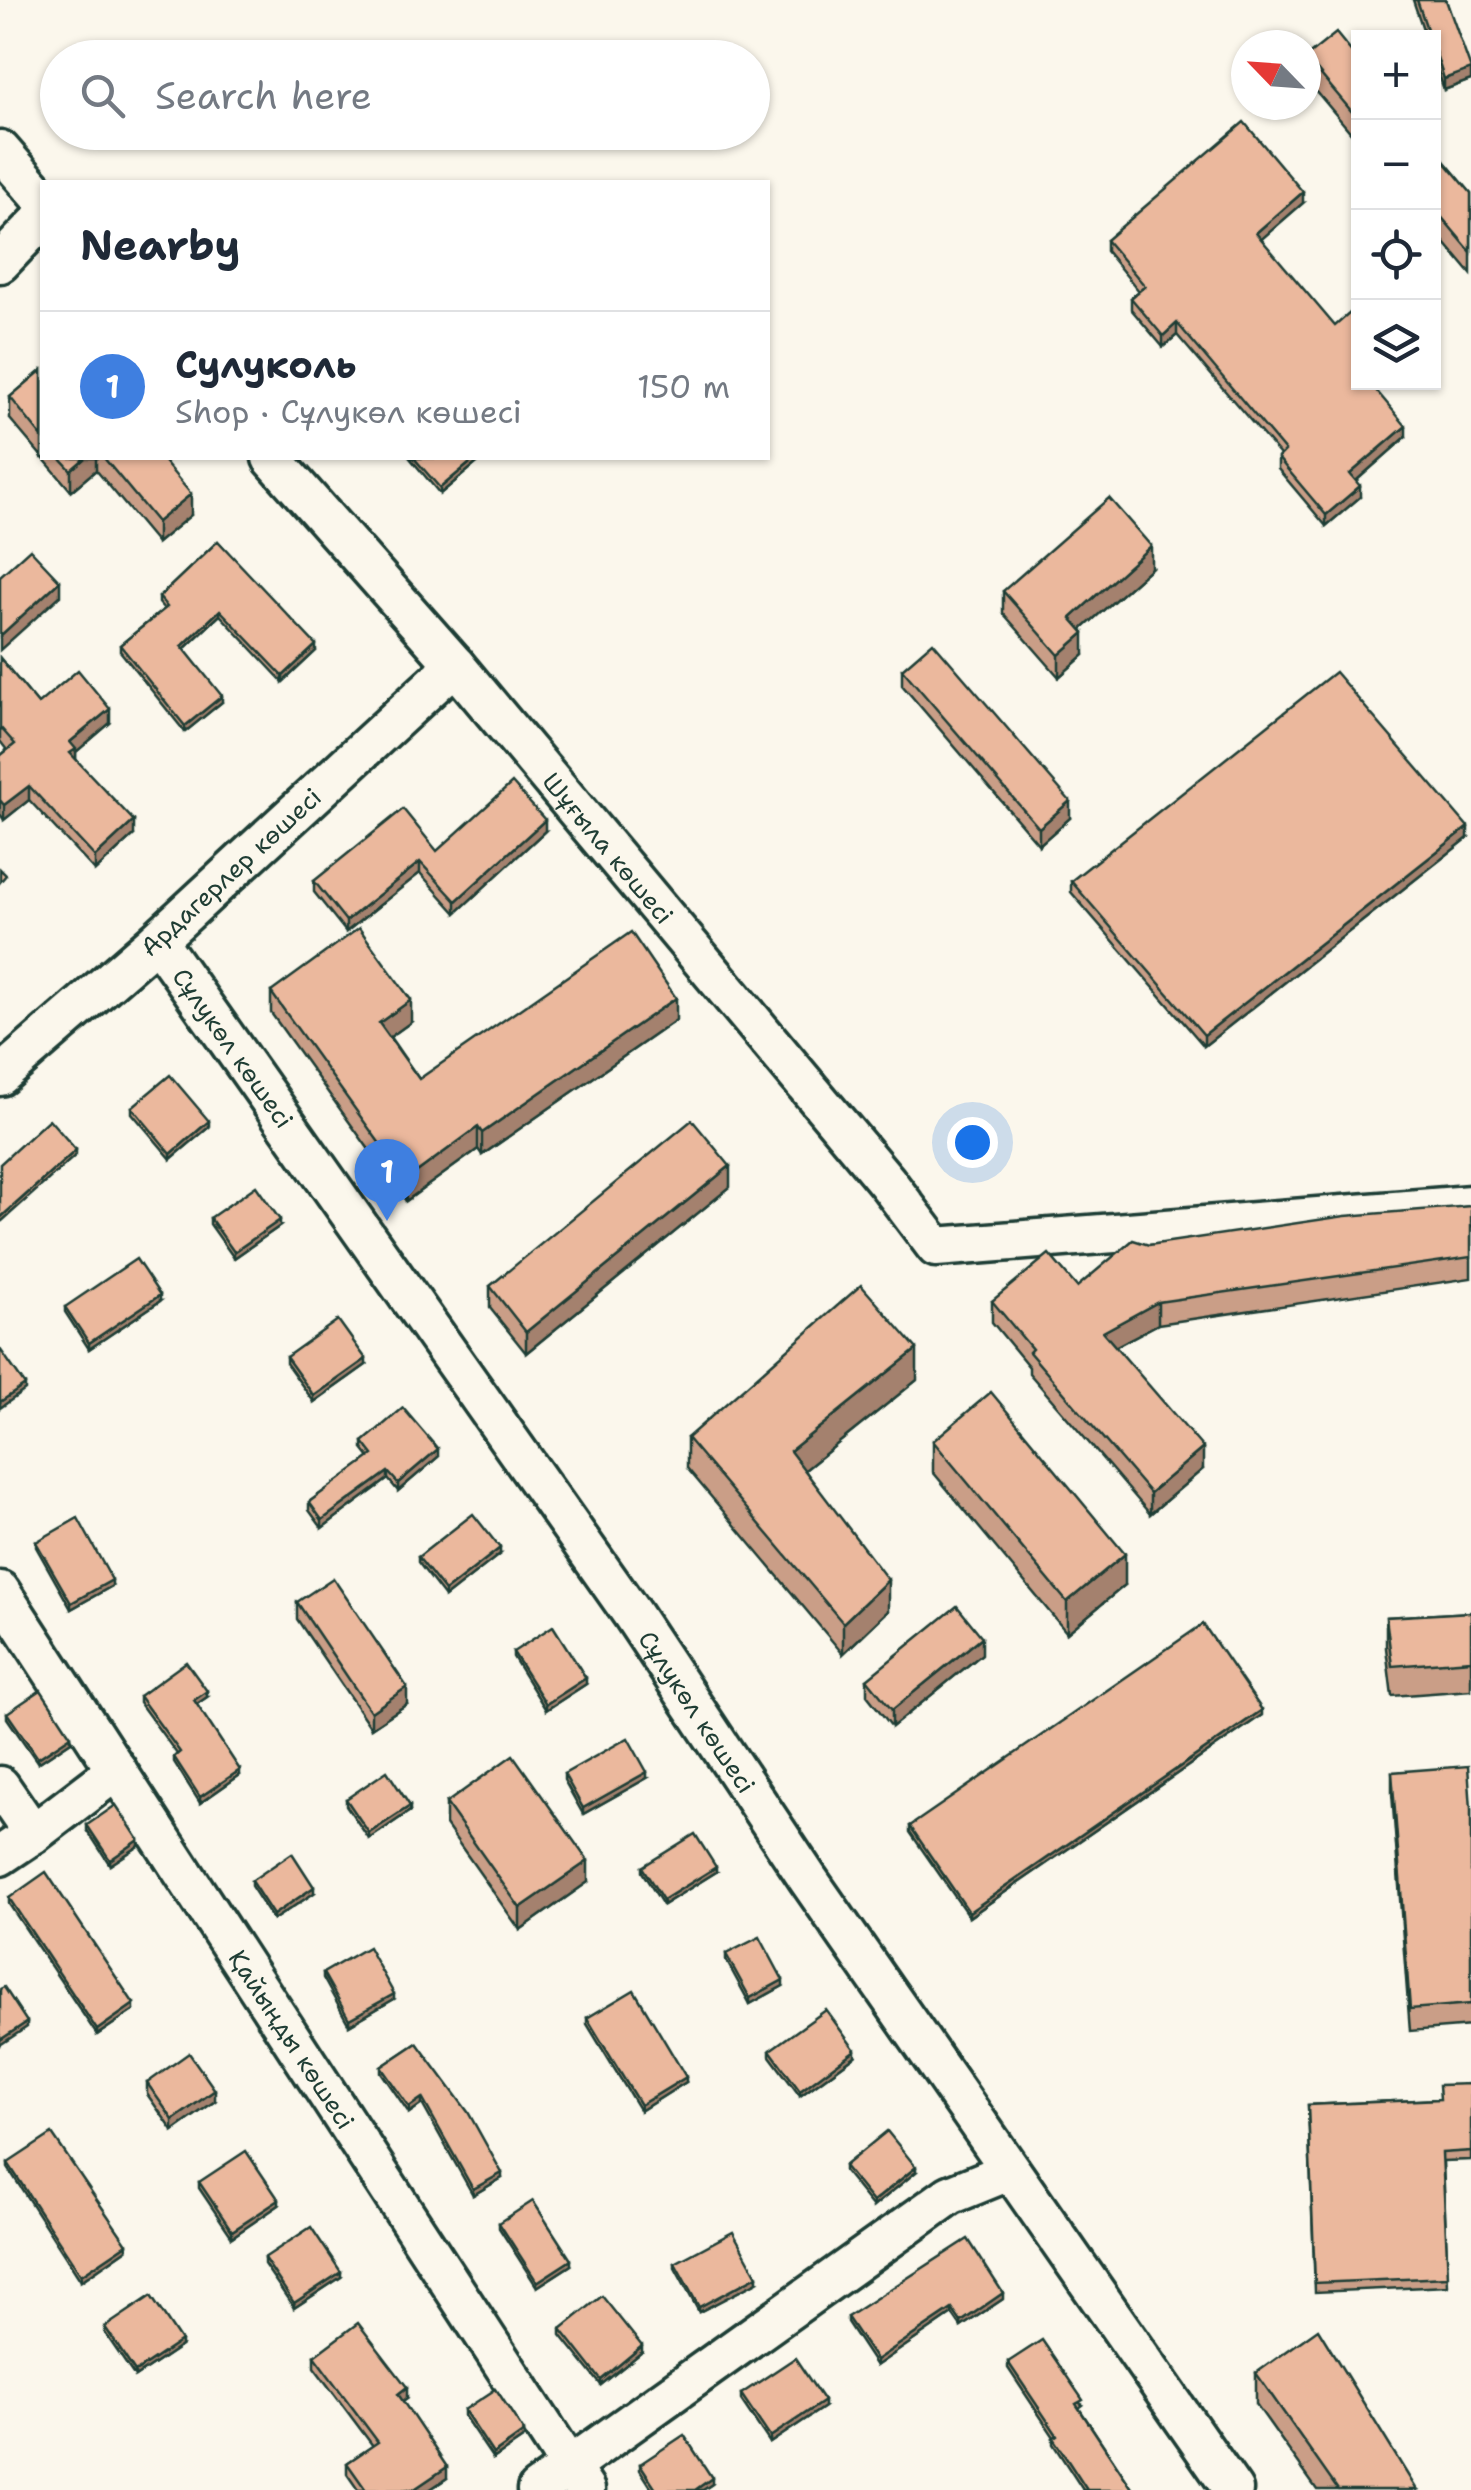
<!DOCTYPE html>
<html lang="en">
<head>
<meta charset="utf-8">
<style>
  :root { --surface:#fff; --page:#f6f6f7; --text:#1f2937; --muted:#747a83; --line:#e0e1e3; --accent:#0b8043 }
  body { margin:0; font-family:"Shantell Sans",sans-serif; background:var(--page); color:var(--text) }
  .controls { position:absolute; right:30px; top:30px; display:grid; overflow:hidden; border-radius:0px; box-shadow:0 2px 8px #0004 }
  .controls button { width:90px; height:90px; display:grid; place-items:center; padding:0; border:0; border-bottom:2px solid var(--line); background:var(--surface); color:var(--text); font:50px sans-serif }
  .compass { position:absolute; left:1231px; top:30px; width:90px; height:90px; border-radius:50%; background:var(--surface); box-shadow:0 2px 8px #0004; rotate:295deg }
  .you { position:absolute; left:972px; top:1142px; width:35px; height:35px; margin:-25px; border:8px solid #fff; border-radius:50%; background:#1a73e8; box-shadow:0 0 0 15px #1a73e833 }
  .badge { display:grid; place-items:center; width:65px; height:65px; border-radius:50%; background:var(--accent); color:#fff; font-size:32px; font-weight:700 }
  .pin { position:absolute; translate:-50% -82px; filter:drop-shadow(0 2px 5px #0008) }
  .pin::after { content:''; position:absolute; top:52px; width:35px; height:30px; background:inherit; clip-path:polygon(0 0,100% 0,50% 100%) }
  .list { margin:0; padding:0; list-style:none }
  h2 { display:flex; justify-content:space-between; align-items:center; height:130px; margin:0; padding:0 40px; font-size:42px }
  h2 small { font-size:32px; font-weight:400; color:var(--muted) }
  .list li { display:grid; grid-template-columns:65px 1fr auto; gap:30px; align-items:center; box-sizing:border-box; height:150px; padding:0 40px; border-top:2px solid var(--line) }
  .list b { display:block; font-size:38px; white-space:nowrap }
  .list p { margin:0; font-size:32px; white-space:nowrap; color:var(--muted) }
  .list em { font-size:32px; font-style:normal; color:var(--muted) }
  .icon { flex:none; width:55px; height:55px; fill:none; stroke:currentColor; stroke-width:2; stroke-linecap:round; stroke-linejoin:round }
  .map { position:relative; flex:none; width:1471px; height:2490px; overflow:hidden }
  .search { position:absolute; background:var(--surface); box-shadow:0 2px 8px #0004; left:40px; top:40px; width:730px; height:110px; display:flex; align-items:center; gap:25px; box-sizing:border-box; padding:0 35px; border-radius:55px; color:var(--muted); font-size:38px }
  .panel { position:absolute; background:var(--surface); box-shadow:0 2px 8px #0004; left:40px; top:180px; width:730px; height:280px; border-radius:0px }
  .map>svg:first-child { display:block }
</style>
</head>
<body>
<div class="map">
<svg width="1471" height="2490" viewBox="0 0 1471 2490">
  <rect width="100%" height="100%" fill="#fbf7ec"/>
  <filter id="ink" filterUnits="userSpaceOnUse"><feTurbulence type="fractalNoise" baseFrequency=".01" numOctaves="2"/><feDisplacementMap in="SourceGraphic" scale="20" xChannelSelector="R" yChannelSelector="G"/><feConvolveMatrix kernelMatrix="1 2 1 2 8 2 1 2 1" color-interpolation-filters="sRGB"/></filter>
  <g filter="url(#ink)">
    <g fill="none" stroke-linecap="round" stroke-linejoin="round">
      <g stroke="#1f3d34" stroke-width="45">
        <g id="minor">
          <path d="M0,150l42,48"/>
          <path d="M0,263l42,-44"/>
          <path id="s1" d="M272,458l183,207 432,517 49,65 535,-42"/>
          <path id="s2" d="M157,940l475,674 176,265 425,611"/>
          <path id="s3" d="M0,1076l157,-136 298,-275"/>
          <path id="s4" d="M0,1591l585,899"/>
          <path d="M0,1786l33,48 84,-64"/>
          <path d="M0,1856l33,-22"/>
          <path d="M537,2490l413,-295 59,-24"/>
        </g>
      </g>
      <use href="#minor" stroke="#fbf7ec" stroke-width="38"/>
    </g>
    <g fill="#ca9e87" stroke="#1f3d34" stroke-width="2.5">
      <path d="M1413,0h33l25,80 -27,10 -10,-31v-21h-8z"/>
      <path d="M1306,57l52,3v81l-52,-62z"/>
      <path d="M1434,149l37,44v81l-37,-44z"/>
      <path d="M1303,203l-42,36 97,143 48,55 -50,44 4,16 -34,29 -48,-57v-11l2,-3 -103,-120 -14,12 -32,-38v-11l8,-7 -33,-40v-11z"/>
      <path d="M42,370v88h119l30,57 -34,28 -61,-73 -25,21 -61,-72v-22z"/>
      <path d="M410,458h73l-43,36z"/>
      <path d="M218,541l98,110 -33,31 -63,-67 -36,34 38,53 -37,30 -65,-81v-6l44,-36 -5,-6v-6z"/>
      <path d="M1151,568l-70,62 3,25 -25,22 -56,-64v-22z"/>
      <path d="M0,658l38,46 72,19 -34,29v7l58,76 -39,36 -66,-71 -25,20 -4,-6v-58l7,-6 -7,-9z"/>
      <path d="M902,669l168,149 -31,27 -137,-160z"/>
      <path d="M545,831l-89,82 -36,-40 -74,59 -32,-40v-11l123,-30z"/>
      <path d="M1468,838l-264,208 -133,-154v-11z"/>
      <path d="M271,992l140,30 -21,15 29,42 257,-59 -194,135 -4,-6 -72,52 -135,-188z"/>
      <path d="M132,1107l77,20 -38,32 -39,-46z"/>
      <path d="M730,1187l-204,166 -36,-45v-22z"/>
      <path d="M1471,1206v72l-313,46 -43,23 88,122 -53,45 -121,-141v-6l-37,-45v-21l85,-14 72,-42z"/>
      <path d="M210,1218l70,8 -46,32 -24,-34z"/>
      <path d="M160,1301l-71,48 -24,-37v-5z"/>
      <path d="M286,1357l80,8 -52,37 -28,-39z"/>
      <path d="M917,1380l-112,90 83,141 -45,43 -156,-186v-30z"/>
      <path d="M933,1441l192,144 -58,48 -134,-161z"/>
      <path d="M363,1442l75,15 -40,34 -10,-12 -66,49 -13,-18v-8l61,-44 -7,-9z"/>
      <path d="M36,1542l76,44 -41,23 -35,-62z"/>
      <path d="M500,1554l-55,43 -27,-35v-5z"/>
      <path d="M297,1602l110,102 -36,24 -74,-109z"/>
      <path d="M1471,1612v78l-79,6 -6,-48v-31z"/>
      <path d="M513,1652l73,32 -40,26 -33,-53z"/>
      <path d="M982,1654l-90,73 -25,-32v-16z"/>
      <path d="M139,1696l68,1 -11,7 44,71 -40,28 -26,-41v-5l3,-3 -38,-52z"/>
      <path d="M7,1713l64,28 -33,22 -31,-45z"/>
      <path d="M1262,1715l-293,202 -59,-85v-6z"/>
      <path d="M1392,1772l79,37v217l-61,5 -18,-238z"/>
      <path d="M564,1774l83,4 -64,36 -19,-34z"/>
      <path d="M346,1799l64,12 -41,28 -23,-34z"/>
      <path d="M446,1803l142,79 -68,48 -74,-105z"/>
      <path d="M87,1825l52,21 -29,19 -23,-35z"/>
      <path d="M642,1867l74,5 -53,33 -21,-33z"/>
      <path d="M251,1881l63,12 -41,27 -22,-34z"/>
      <path d="M9,1898l125,112 -37,25 -88,-131z"/>
      <path d="M726,1954l57,32 -33,18 -24,-44z"/>
      <path d="M323,1973l71,26 -45,26 -26,-47z"/>
      <path d="M587,2018l99,64 -46,29 -53,-87z"/>
      <path d="M417,2043l85,135 -29,17 -51,-91 -13,9 -28,-41v-5z"/>
      <path d="M770,2050l85,6 -55,40 -30,-40z"/>
      <path d="M147,2083l68,18 -42,30 -26,-37z"/>
      <path d="M1471,2084v76l-28,1 5,125 -133,6 -7,-187 132,-6z"/>
      <path d="M8,2163l119,86 -46,32 -73,-113z"/>
      <path d="M844,2166l72,6 -43,35 -29,-36z"/>
      <path d="M199,2182l80,23 -47,32 -33,-49z"/>
      <path d="M499,2223l72,42 -34,22 -38,-59z"/>
      <path d="M264,2258l77,19 -47,31 -30,-44z"/>
      <path d="M675,2263l82,19 -58,30 -24,-44z"/>
      <path d="M1003,2299l-42,28 -9,-13 -76,52 -29,-44v-5z"/>
      <path d="M105,2327l76,19 -46,31 -30,-44z"/>
      <path d="M561,2329l81,23 -41,33 -40,-50z"/>
      <path d="M314,2356l93,42 -5,3 45,77 -18,12h-71l-11,-16v-11l26,-17 -59,-79z"/>
      <path d="M1008,2362l75,43 -4,3 54,82h-50l-30,-46v-6l1,-1 -46,-69z"/>
      <path d="M1256,2373l161,117h-100l-61,-86z"/>
      <path d="M741,2394l83,13 -54,36 -29,-43z"/>
      <path d="M464,2410l60,28 -31,21 -29,-43z"/>
      <path d="M640,2464l72,20 -9,6h-50l-13,-20z"/>
    </g>
    <g fill="#a4816e" stroke="#1f3d34" stroke-width="2.5">
      <path d="M1471,69v11l-27,10v-11z"/>
      <path d="M1303,192v11l-47,41v-11z"/>
      <path d="M1177,323v12l-14,12v-11z"/>
      <path d="M1406,426v11l-56,49v-12z"/>
      <path d="M85,458h11v12l-25,21v-21z"/>
      <path d="M476,458h7l-43,36v-6z"/>
      <path d="M1360,486v11l-34,29v-11z"/>
      <path d="M191,494v21l-34,28v-21z"/>
      <path d="M1151,546v22l-80,71v-21z"/>
      <path d="M60,581v15l-60,54v-14z"/>
      <path d="M220,610v5l-38,36v-5z"/>
      <path d="M1084,633v22l-25,22v-22z"/>
      <path d="M316,645v6l-33,31v-6z"/>
      <path d="M222,696v6l-37,30v-6z"/>
      <path d="M110,709v14l-34,29v11l-6,4v-25z"/>
      <path d="M29,786v14l-25,20v-15z"/>
      <path d="M1070,801v17l-31,27v-17z"/>
      <path d="M545,820v11l-89,82v-12z"/>
      <path d="M134,821v14l-39,36v-14z"/>
      <path d="M1468,827v11l-264,208v-11z"/>
      <path d="M420,862v11l-74,59v-11z"/>
      <path d="M676,998v22l-194,135v-22z"/>
      <path d="M411,1000v22l-32,23v-22z"/>
      <path d="M209,1121v6l-38,32v-5z"/>
      <path d="M478,1127v22l-72,52v-21z"/>
      <path d="M76,1150v5l-76,68v-5z"/>
      <path d="M730,1166v21l-204,166v-21z"/>
      <path d="M280,1220v6l-46,32v-6z"/>
      <path d="M160,1295v6l-71,48v-6z"/>
      <path d="M1158,1302v22l-55,29v-21z"/>
      <path d="M917,1349v31l-127,102v-31z"/>
      <path d="M366,1359v6l-52,37v-6z"/>
      <path d="M25,1385v5l-25,18v-6z"/>
      <path d="M1203,1448v21l-53,45v-21z"/>
      <path d="M438,1449v8l-40,34v-8z"/>
      <path d="M388,1472v7l-66,49v-8z"/>
      <path d="M500,1548v6l-55,43v-6z"/>
      <path d="M1125,1554v31l-58,48v-31z"/>
      <path d="M112,1580v6l-41,23v-6z"/>
      <path d="M888,1580v31l-45,43v-31z"/>
      <path d="M982,1637v17l-90,73v-17z"/>
      <path d="M586,1678v6l-40,26v-6z"/>
      <path d="M407,1687v17l-36,24v-16z"/>
      <path d="M207,1691v6l-13,9v-6z"/>
      <path d="M1262,1710v5l-293,202v-5z"/>
      <path d="M71,1736v5l-33,22v-5z"/>
      <path d="M240,1770v5l-40,28v-6z"/>
      <path d="M647,1772v6l-64,36v-6z"/>
      <path d="M410,1806v5l-41,28v-6z"/>
      <path d="M139,1840v6l-29,19v-5z"/>
      <path d="M588,1861v21l-68,48v-22z"/>
      <path d="M716,1867v5l-53,33v-5z"/>
      <path d="M314,1887v6l-41,27v-5z"/>
      <path d="M783,1980v6l-33,18v-6z"/>
      <path d="M394,1994v5l-45,26v-6z"/>
      <path d="M134,2004v6l-37,25v-5z"/>
      <path d="M27,2022v5l-27,18v-5z"/>
      <path d="M855,2050v6l-55,40v-5z"/>
      <path d="M686,2077v5l-46,29v-6z"/>
      <path d="M215,2090v11l-42,30v-11z"/>
      <path d="M422,2098v6l-13,9v-6z"/>
      <path d="M916,2167v5l-43,35v-5z"/>
      <path d="M502,2173v5l-29,17v-6z"/>
      <path d="M279,2200v5l-47,32v-6z"/>
      <path d="M127,2244v5l-46,32v-6z"/>
      <path d="M571,2260v5l-34,22v-5z"/>
      <path d="M341,2272v5l-47,31v-5z"/>
      <path d="M757,2276v6l-58,30v-5z"/>
      <path d="M1003,2293v6l-42,28v-5z"/>
      <path d="M952,2309v5l-76,52v-6z"/>
      <path d="M181,2341v5l-46,31v-5z"/>
      <path d="M642,2346v6l-41,33v-5z"/>
      <path d="M407,2387v11l-9,7v-11z"/>
      <path d="M824,2401v6l-54,36v-6z"/>
      <path d="M524,2432v6l-31,21v-5z"/>
      <path d="M447,2467v11l-18,12h-16z"/>
      <path d="M712,2478v6l-9,6h-8z"/>
    </g>
    <g fill="#ebb89d" stroke="#1f3d34" stroke-width="2.5">
      <path d="M1417,0h29l25,69 -27,10 -10,-31v-10h-4z"/>
      <path d="M1336,33l22,27v59l-52,-62z"/>
      <path d="M1244,122l59,70 -47,41 79,93 23,-20v76h11l37,44 -56,48 10,12 -34,29 -48,-57 7,-7 -108,-128 -14,13 -32,-38 14,-12 -39,-46z"/>
      <path d="M1434,149l37,44v59l-37,-44z"/>
      <path d="M42,370v67l-32,-40z"/>
      <path d="M60,458h25l-14,12z"/>
      <path d="M104,458h57l30,36 -34,28z"/>
      <path d="M414,458h62l-36,30z"/>
      <path d="M1109,498l42,48 -80,72 13,15 -25,22 -56,-64z"/>
      <path d="M218,541l98,104 -33,31 -63,-66 -38,36 40,50 -37,30 -65,-81 47,-38 -8,-10z"/>
      <path d="M30,549l30,32 -60,55v-60z"/>
      <path d="M933,642l137,159 -31,27 -137,-159z"/>
      <path d="M0,658l38,46 40,-34 32,39 -40,33 6,7 -6,4 64,68 -39,36 -66,-71 -25,19 -4,-5v-44l15,-12 -15,-17z"/>
      <path d="M1335,672l133,155 -264,208 -133,-154z"/>
      <path d="M512,783l33,37 -89,81 -36,-39 -74,59 -32,-40 89,-72 34,42z"/>
      <path d="M0,869l6,6 -6,7z"/>
      <path d="M359,928l52,72 -32,23 40,56 212,-147 45,66 -194,135 -4,-6 -72,53 -135,-188z"/>
      <path d="M170,1075l39,46 -38,33 -39,-47z"/>
      <path d="M49,1119l27,31 -76,68v-54z"/>
      <path d="M692,1120l38,46 -204,166 -36,-46z"/>
      <path d="M256,1186l24,34 -46,32 -24,-34z"/>
      <path d="M1471,1206v51l-313,45 -55,30 100,116 -53,45 -121,-141 3,-3 -40,-48 57,-47 28,33 56,-47 16,5 196,-29z"/>
      <path d="M136,1259l24,36 -71,48 -24,-36z"/>
      <path d="M861,1285l56,64 -127,102 98,129 -45,43 -156,-185z"/>
      <path d="M338,1320l28,39 -52,37 -28,-39z"/>
      <path d="M0,1349l25,36 -25,17z"/>
      <path d="M991,1392l134,162 -58,48 -134,-161z"/>
      <path d="M403,1408l35,41 -40,34 -10,-11 -66,48 -13,-18 64,-47 -10,-13z"/>
      <path d="M473,1514l27,34 -55,43 -27,-34z"/>
      <path d="M78,1518l34,62 -41,23 -35,-61z"/>
      <path d="M333,1578l74,109 -36,25 -74,-110z"/>
      <path d="M957,1606l25,31 -90,73 -25,-31z"/>
      <path d="M1471,1612v48l-79,6 -6,-49z"/>
      <path d="M1203,1624l59,86 -293,202 -59,-86z"/>
      <path d="M553,1626l33,52 -40,26 -33,-52z"/>
      <path d="M186,1662l21,29 -13,9 46,70 -40,27 -26,-40 6,-5 -41,-56z"/>
      <path d="M41,1690l30,46 -33,22 -31,-45z"/>
      <path d="M628,1738l19,34 -64,36 -19,-34z"/>
      <path d="M513,1755l75,106 -68,47 -74,-105z"/>
      <path d="M1468,1766l3,43v195l-61,5 -18,-237z"/>
      <path d="M387,1771l23,35 -41,27 -23,-34z"/>
      <path d="M116,1805l23,35 -29,20 -23,-35z"/>
      <path d="M695,1834l21,33 -53,33 -21,-33z"/>
      <path d="M292,1853l22,34 -41,28 -22,-34z"/>
      <path d="M46,1872l88,132 -37,26 -88,-132z"/>
      <path d="M760,1937l23,43 -33,18 -24,-44z"/>
      <path d="M368,1947l26,47 -45,25 -26,-46z"/>
      <path d="M4,1987l23,35 -27,18v-51z"/>
      <path d="M634,1990l52,87 -46,28 -53,-87z"/>
      <path d="M826,2010l29,40 -55,41 -30,-41z"/>
      <path d="M417,2043l51,69 34,61 -29,16 -51,-91 -13,9 -28,-40z"/>
      <path d="M189,2053l26,37 -42,30 -26,-37z"/>
      <path d="M1471,2084v67l-29,2 6,124 -133,6 -7,-178 132,-6 -1,-14z"/>
      <path d="M887,2131l29,36 -43,35 -29,-36z"/>
      <path d="M52,2134l75,110 -46,31 -73,-112z"/>
      <path d="M246,2151l33,49 -47,31 -33,-49z"/>
      <path d="M533,2201l38,59 -34,22 -38,-59z"/>
      <path d="M311,2227l30,45 -47,31 -30,-45z"/>
      <path d="M733,2232l24,44 -58,31 -24,-44z"/>
      <path d="M968,2239l35,54 -42,29 -9,-13 -76,51 -29,-43z"/>
      <path d="M151,2296l30,45 -46,31 -30,-45z"/>
      <path d="M602,2296l40,50 -41,34 -40,-51z"/>
      <path d="M358,2323l49,64 -9,7 49,73 -34,23h-47l-19,-27 31,-21 -64,-86z"/>
      <path d="M1318,2329l99,161h-79l-82,-117z"/>
      <path d="M1042,2340l41,60 -7,4 57,86h-46l-34,-52 4,-3 -49,-73z"/>
      <path d="M795,2358l29,43 -54,36 -29,-43z"/>
      <path d="M496,2389l28,43 -31,22 -29,-44z"/>
      <path d="M684,2435l28,43 -17,12h-38l-17,-26z"/>
    </g>
  </g>
  <g text-anchor="middle" dominant-baseline="central" stroke-width="9" stroke-linejoin="round" paint-order="stroke">
    <g font-size="25" fill="#1f3d34" stroke="#fbf7ec">
      <text stroke="none"><textPath href="#s1" startOffset="515">Шұғыла көшесі</textPath></text>
      <text stroke="none"><textPath href="#s3" startOffset="308">Ардагерлер көшесі</textPath></text>
      <text stroke="none"><textPath href="#s2" startOffset="132">Сұлукөл көшесі</textPath></text>
      <text stroke="none"><textPath href="#s2" startOffset="942">Сұлукөл көшесі</textPath></text>
      <text stroke="none"><textPath href="#s4" startOffset="535">Қайыңды көшесі</textPath></text>
    </g>
  </g>
</svg>
<div class="controls">
<button>+</button>
<button>−</button>
<button><svg class="icon" aria-label="locate" viewBox="0 0 24 24"><circle cx="12" cy="12" r="6"/><path d="M12 2v4M12 18v4M2 12h4M18 12h4"/></svg></button>
<button><svg class="icon" aria-label="layers" viewBox="0 0 24 24"><path d="M12 4l9 5-9 5-9-5zM3 14l9 5 9-5"/></svg></button>
</div>
<svg class="compass" viewBox="-18 -18 36 36"><path d="M0-13l5 13h-10z" fill="#e53935"/><path d="M0 13l5-13h-10z" fill="#747a83"/></svg>
<div class="you"></div>
<div class="pin badge" style="left:387px;top:1221px;background:#3f7fe0">1</div>
<div class="search"><svg class="icon" aria-label="search" viewBox="0 0 24 24"><circle cx="10" cy="10" r="6"/><path d="M15 15l6 6"/></svg>Search here</div>
<section class="panel">
<h2>Nearby<small></small></h2>
<ul class="list">
<li><span class="badge" style="background:#3f7fe0">1</span><div><b>Сулуколь</b><p>Shop · Сұлукөл көшесі</p></div><em>150 m</em></li>
</ul>
</section>
</div>
</body>
</html>
